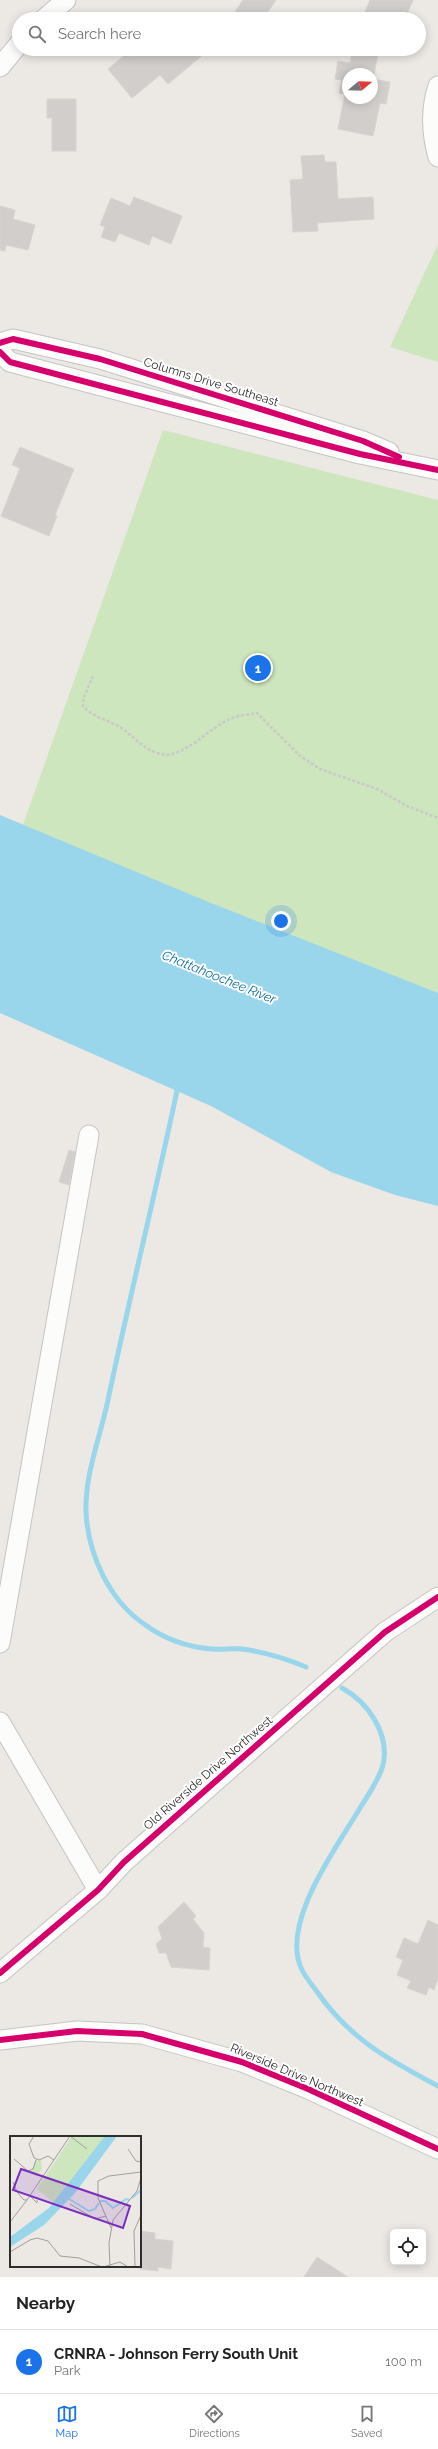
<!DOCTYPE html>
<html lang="en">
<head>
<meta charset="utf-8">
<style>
  :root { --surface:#fff; --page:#f6f6f6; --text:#222; --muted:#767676; --line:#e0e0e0; --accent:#1a73e8 }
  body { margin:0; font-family:Raleway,sans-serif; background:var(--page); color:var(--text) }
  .controls { position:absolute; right:12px; bottom:12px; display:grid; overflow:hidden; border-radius:6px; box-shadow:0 2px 10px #0003 }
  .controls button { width:36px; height:36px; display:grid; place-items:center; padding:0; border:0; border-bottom:1px solid var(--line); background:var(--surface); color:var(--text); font:20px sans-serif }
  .compass { position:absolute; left:342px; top:68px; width:36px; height:36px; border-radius:50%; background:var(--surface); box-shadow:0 2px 10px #0003; rotate:71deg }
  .you { position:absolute; left:281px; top:921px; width:14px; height:14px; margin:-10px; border:3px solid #fff; border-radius:50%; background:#1a73e8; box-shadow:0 0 0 6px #1a73e833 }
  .badge { display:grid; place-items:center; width:26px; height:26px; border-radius:50%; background:var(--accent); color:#fff; font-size:13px; font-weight:700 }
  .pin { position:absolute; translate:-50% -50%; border:2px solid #fff; box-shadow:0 1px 4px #0006 }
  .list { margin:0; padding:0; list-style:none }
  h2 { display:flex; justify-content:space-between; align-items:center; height:52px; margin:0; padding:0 16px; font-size:17px }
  h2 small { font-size:13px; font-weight:400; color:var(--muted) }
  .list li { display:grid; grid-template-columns:26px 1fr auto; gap:12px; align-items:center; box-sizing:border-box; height:64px; padding:0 16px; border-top:1px solid var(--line) }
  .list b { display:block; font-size:15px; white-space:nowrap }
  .list p { margin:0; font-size:13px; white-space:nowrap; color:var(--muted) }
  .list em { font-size:13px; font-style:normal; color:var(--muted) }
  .icon { flex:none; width:22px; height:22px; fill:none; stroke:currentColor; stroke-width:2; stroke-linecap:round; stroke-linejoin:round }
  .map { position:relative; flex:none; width:438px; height:2277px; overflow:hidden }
  .search { position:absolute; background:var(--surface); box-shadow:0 2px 10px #0003; left:12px; right:12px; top:12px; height:44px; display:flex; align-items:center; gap:10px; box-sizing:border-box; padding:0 14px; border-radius:22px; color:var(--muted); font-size:15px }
  .sheet { height:116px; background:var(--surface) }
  nav { display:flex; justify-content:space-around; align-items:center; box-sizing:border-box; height:56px; border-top:1px solid var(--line); background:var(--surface); font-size:11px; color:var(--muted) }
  nav a { display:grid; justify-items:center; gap:2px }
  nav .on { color:var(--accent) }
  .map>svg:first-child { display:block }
</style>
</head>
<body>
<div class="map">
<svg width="438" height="2277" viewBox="0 0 438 2277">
  <rect width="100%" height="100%" fill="#ece8e4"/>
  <g fill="#cee6be">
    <path d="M438,244v118l-48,-15z"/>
    <path d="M163,430l275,70v521l-419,-185z"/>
  </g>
  <path fill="#99d6ec" d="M0,815l206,86 232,92v213l-43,-11 -64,-23 -120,-66 -211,-93z"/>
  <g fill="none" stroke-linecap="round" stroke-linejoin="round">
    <g stroke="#99d6ec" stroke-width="5">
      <path d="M178,1086c-22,105 -48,209 -70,314 -8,38 -23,73 -22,112 2,42 23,88 58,112 20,15 43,23 68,25 10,1 20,-1 30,0 22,3 43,9 64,18"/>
      <path d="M342,1688c26,14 48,46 41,77 -4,15 -15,30 -23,43 -23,39 -81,116 -58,162 4,8 11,16 16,23 32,46 71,67 120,93"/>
    </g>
  </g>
  <g fill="#d1cecb" stroke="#d7d4d0" fill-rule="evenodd">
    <path d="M243,0h33l-13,19h-33z"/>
    <path d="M370,0h43l-8,19h-43z"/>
    <path d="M139,49h71l-42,35 -8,-9 -28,23 -24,-29 18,-15 3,3z"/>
    <path d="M353,49h26l-6,30 17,3 -4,22 -6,-1 -7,33 -35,-7 7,-35 -6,-1 3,-13 -7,-1 3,-18 12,2zM348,74h24v24h-24z"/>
    <path d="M47,99h29v52h-24v-33h-5z"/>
    <path d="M324,155l1,7h11l2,37 35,-2 1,22 -57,4 1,8 -25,1 -3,-52 13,-1 -2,-23z"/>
    <path d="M134,197l48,19 -11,28 -19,-8 -3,9 -30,-12 -4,9 -14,-5 4,-10 -5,-2 11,-27 19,8z"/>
    <path d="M0,206l15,4 -2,9 22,6 -7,25 -22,-5 -1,6 -5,-1z"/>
    <path d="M20,447l54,22 -19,46 2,1 -8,20 -48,-20 19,-48 -8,-3z"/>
    <path d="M69,1150l6,2 -6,33 -10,-3z"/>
    <path d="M184,1902l12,14 -3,3 11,14 -1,14 7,1 -1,22 -38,-3 -5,-14h-7l-3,-9 6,-5 -4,-12z"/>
    <path d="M428,1920l10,5v54l-4,11 -5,-3 -3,8 -19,-7 4,-7 -14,-6 6,-15 -7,-3 8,-19 14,6z"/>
    <path d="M140,2231l15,2v6l18,2 -2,28 -13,-2v4l-18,-2z"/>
    <path d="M317,2257l31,20h-44z"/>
  </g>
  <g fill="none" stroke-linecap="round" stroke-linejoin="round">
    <g stroke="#c5c4c5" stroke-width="21">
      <g id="minor">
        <path d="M44,19l22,-19"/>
        <path d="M0,67l19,-23"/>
        <path d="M438,86c-8,24 -7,46 0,71"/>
        <path d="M0,343l13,-4 87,20 263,82 26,11"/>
        <path d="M0,352l10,10 350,92 78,16"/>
        <path d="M0,1643l89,-508"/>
        <path d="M0,1722l98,168"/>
        <path d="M0,1973l98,-83 26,-28 261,-230 53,-35"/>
        <path d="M0,2040l77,-9 65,3 100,28 66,27 130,60"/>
      </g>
    </g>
    <path stroke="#c9c9c8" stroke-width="2.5" stroke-dasharray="3 2" stroke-linecap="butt" d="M93,676l-9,21 -1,9c9,11 28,15 40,23 13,10 21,21 38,25 21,6 49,-27 69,-35 8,-4 19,-4 27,-6l42,42 21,14 57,20 30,17 31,12"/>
    <use href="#minor" stroke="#fcfcfb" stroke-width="19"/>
    <g stroke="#fff" stroke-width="8">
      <g id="cycleway">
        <path d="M0,343l13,-4 87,20 263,82 36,16"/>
        <path d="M0,352l10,10 350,92 78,16"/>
        <path d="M0,1973l98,-83 26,-28 261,-230 53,-35"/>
        <path d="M0,2040l77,-9 65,3 100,28 66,27 130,60"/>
      </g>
    </g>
    <use href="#cycleway" stroke="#d6006c" stroke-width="6"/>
  </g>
  <g text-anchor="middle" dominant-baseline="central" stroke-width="4" stroke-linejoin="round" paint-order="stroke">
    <g font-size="12" fill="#2e2e2e" stroke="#fff">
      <text transform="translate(211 382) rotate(17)">Columns Drive Southeast</text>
      <text transform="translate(208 1773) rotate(-41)">Old Riverside Drive Northwest</text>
      <text transform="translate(297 2075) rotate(23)">Riverside Drive Northwest</text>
    </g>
    <g font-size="13" font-style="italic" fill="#0d6fa3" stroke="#fff">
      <text transform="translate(219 977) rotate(22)">Chattahoochee River</text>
    </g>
  </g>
  <g transform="translate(10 2136)">
    <rect width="131" height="131" fill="#ece8e4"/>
    <path d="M62,0h34l-18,27 -34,40 -17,-14zM31,24l1,9 -6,8 -5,-6 5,-10z" fill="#cee6be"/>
    <path d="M95,0h12l-42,57 -31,32 -34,22v-10l39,-29z" fill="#99d6ec"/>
    <path fill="none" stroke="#99d6ec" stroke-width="2" d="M122,62l9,-8M59,63l20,12 6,-2 4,-6M90,65h5l8,7 13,-9 4,1"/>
    <path fill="none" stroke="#a09e9b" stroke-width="1" d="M24,0l-5,8 5,14 5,2 9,-4 6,4M60,0l17,13M118,13l8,12 5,1M4,23l14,12 5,-2 3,-9M20,60l7,7v-3M17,64l43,-64M60,68l25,15 11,-3M0,86l17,-22h-3l-7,-8 -4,-10M101,92l-13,-30v-17l11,-5 32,-4M0,116l20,-12 7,-2 11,3 12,15 19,2 23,9M93,131l17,-5 8,5M100,131l-1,-24 4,-23 24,-29 4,-13M125,131l-1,-36 7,-16"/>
    <path fill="#7b2cbf" fill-opacity="0.15" stroke="#7b2cbf" stroke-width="2" d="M11,33l109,37 -7,22 -110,-38z"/>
    <rect width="131" height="131" fill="none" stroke="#2e2e2e" stroke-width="2"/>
  </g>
</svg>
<div class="controls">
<button><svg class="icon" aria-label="locate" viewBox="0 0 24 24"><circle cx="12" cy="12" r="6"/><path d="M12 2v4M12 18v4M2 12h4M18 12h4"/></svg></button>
</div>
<svg class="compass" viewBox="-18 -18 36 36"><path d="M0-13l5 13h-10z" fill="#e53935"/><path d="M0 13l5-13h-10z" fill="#767676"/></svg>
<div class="you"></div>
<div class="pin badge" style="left:258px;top:668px">1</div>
<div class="search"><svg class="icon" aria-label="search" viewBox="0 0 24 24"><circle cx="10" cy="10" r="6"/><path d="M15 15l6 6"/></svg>Search here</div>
</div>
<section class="sheet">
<h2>Nearby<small></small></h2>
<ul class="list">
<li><span class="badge">1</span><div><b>CRNRA - Johnson Ferry South Unit</b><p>Park</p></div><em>100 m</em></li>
</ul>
</section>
<nav>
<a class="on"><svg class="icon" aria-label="map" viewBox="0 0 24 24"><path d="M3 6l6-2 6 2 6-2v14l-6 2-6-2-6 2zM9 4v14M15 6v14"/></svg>Map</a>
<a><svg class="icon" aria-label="directions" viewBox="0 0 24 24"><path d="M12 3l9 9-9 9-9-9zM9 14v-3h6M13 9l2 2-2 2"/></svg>Directions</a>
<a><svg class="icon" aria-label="saved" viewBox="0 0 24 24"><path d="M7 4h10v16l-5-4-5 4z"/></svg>Saved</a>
</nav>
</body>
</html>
